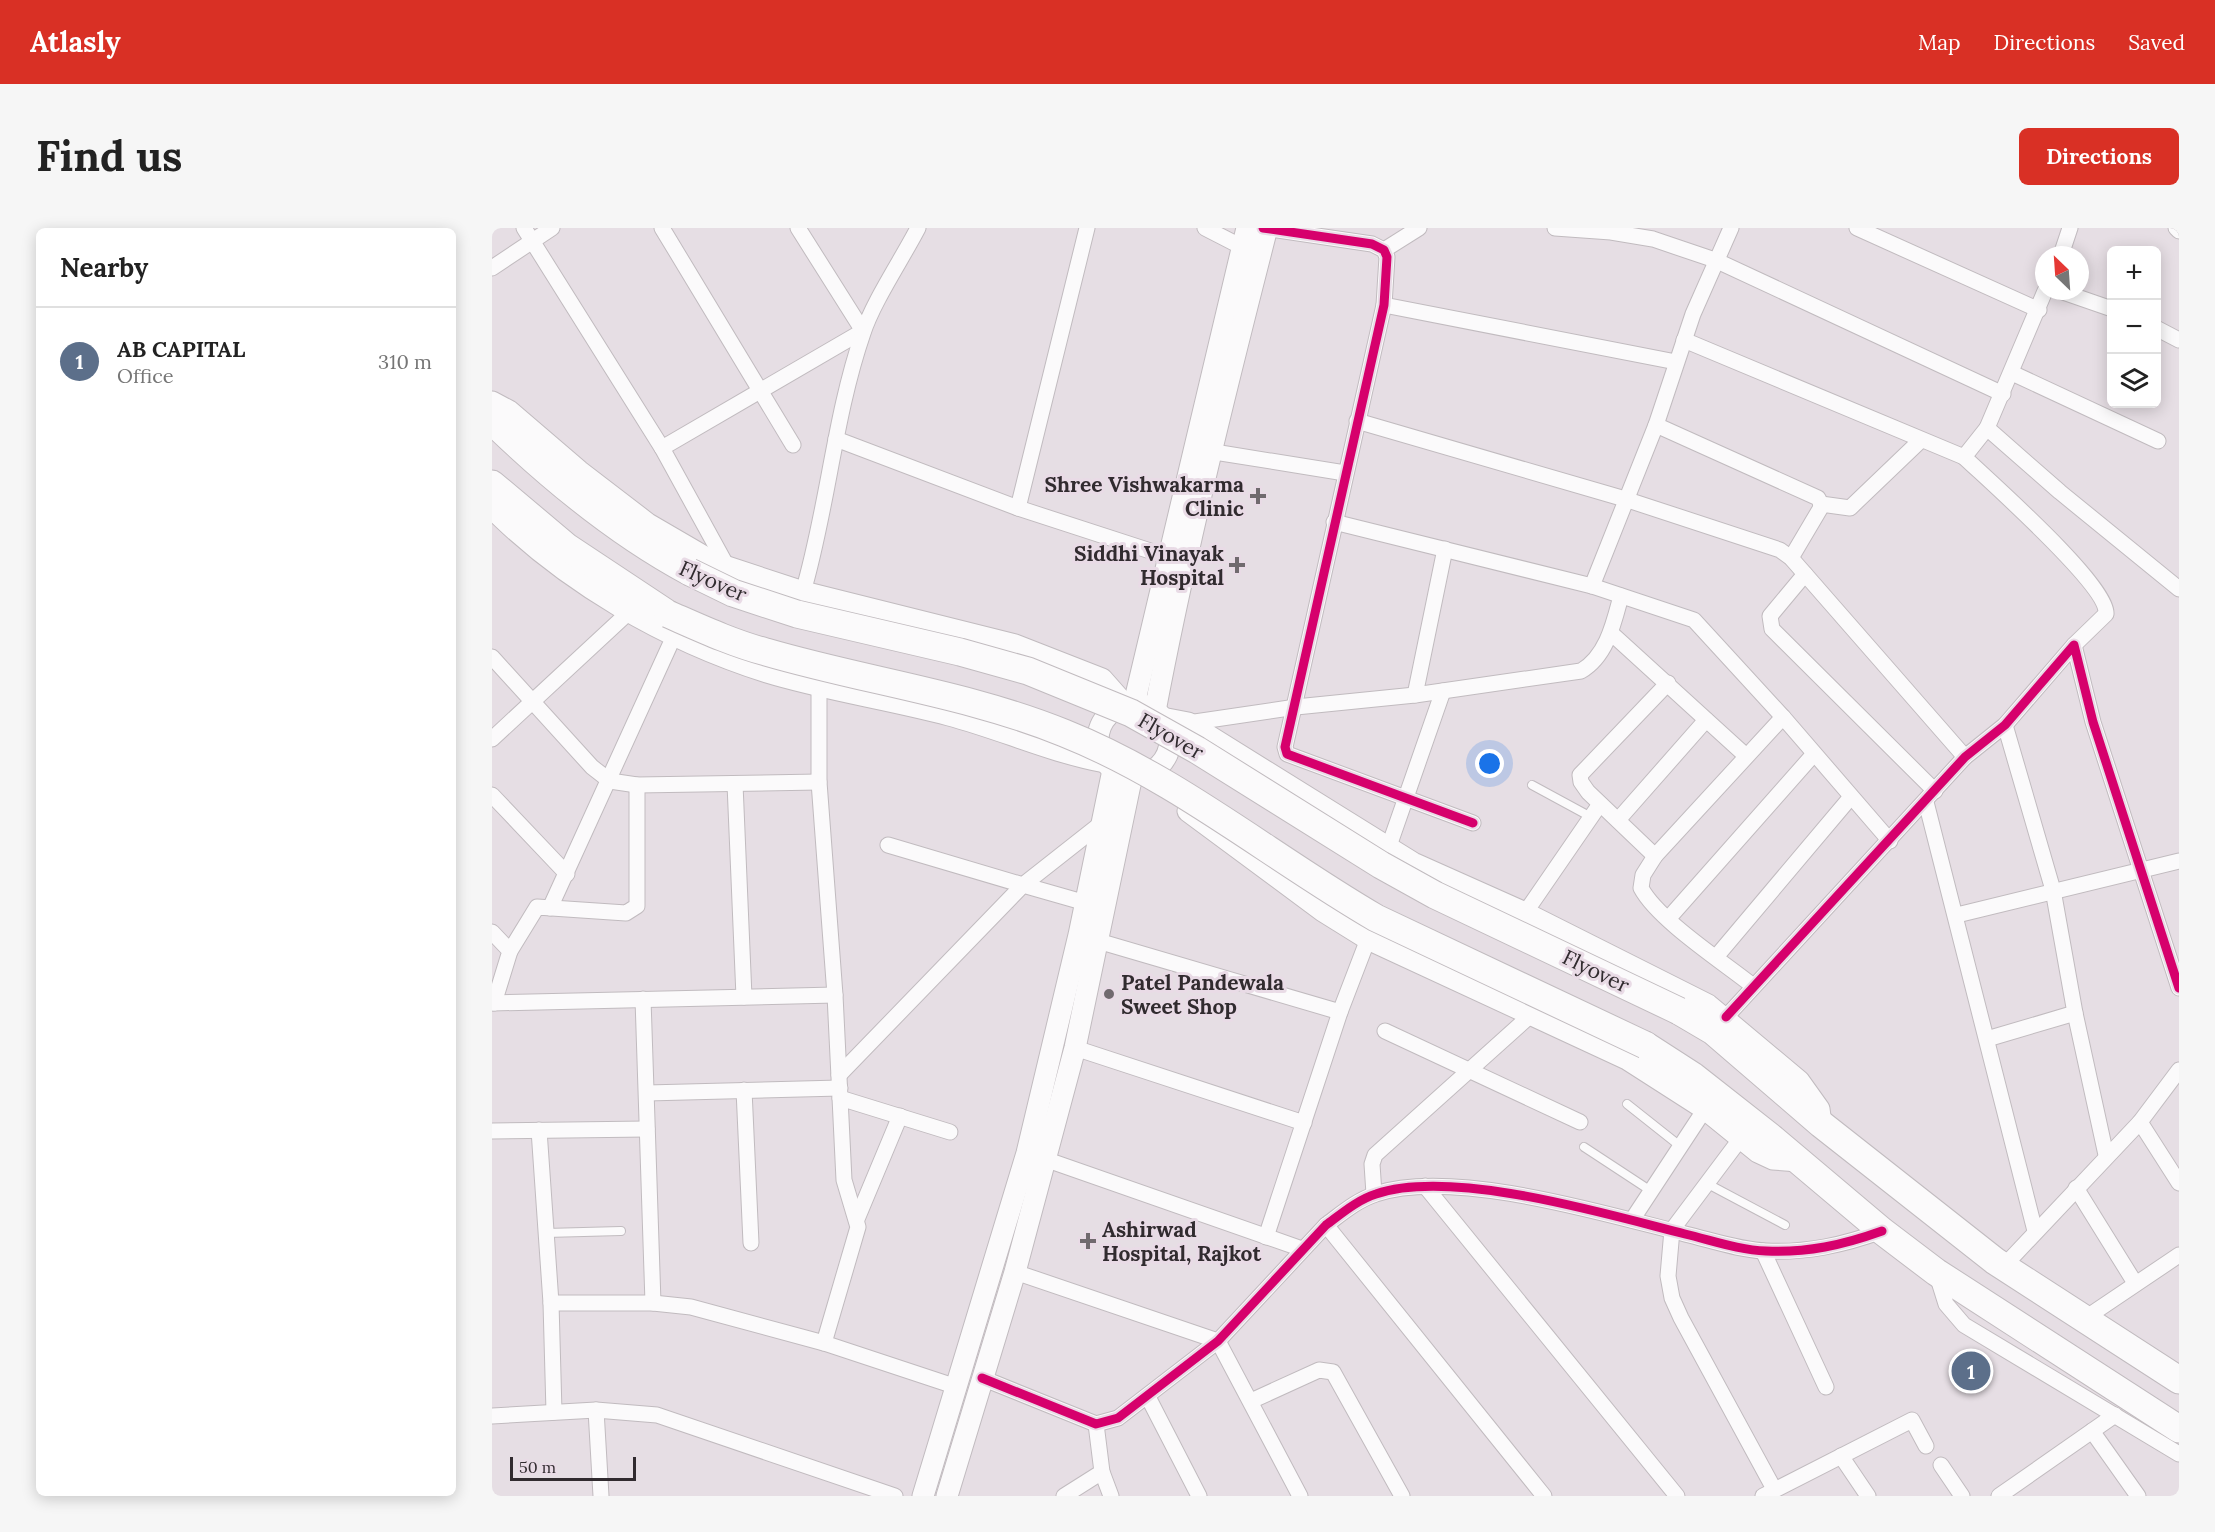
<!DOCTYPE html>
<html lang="en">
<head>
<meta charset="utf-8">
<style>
  :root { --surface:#fff; --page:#f6f6f6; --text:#222; --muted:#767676; --line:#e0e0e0; --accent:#d93025 }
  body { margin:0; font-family:Lora,serif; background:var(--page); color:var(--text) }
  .controls { position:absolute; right:18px; top:18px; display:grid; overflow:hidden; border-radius:9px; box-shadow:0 3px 15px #0003 }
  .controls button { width:54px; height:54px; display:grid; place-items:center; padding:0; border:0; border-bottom:2px solid var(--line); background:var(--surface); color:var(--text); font:30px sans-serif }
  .compass { position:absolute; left:1543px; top:18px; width:54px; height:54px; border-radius:50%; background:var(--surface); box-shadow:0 3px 15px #0003; rotate:335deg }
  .scale { position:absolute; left:18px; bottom:15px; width:126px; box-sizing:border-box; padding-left:6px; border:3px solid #312b2f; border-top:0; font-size:16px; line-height:21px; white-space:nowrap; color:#312b2f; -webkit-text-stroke:4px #e9dbe6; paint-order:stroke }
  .you { position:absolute; left:998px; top:536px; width:21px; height:21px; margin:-15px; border:4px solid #fff; border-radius:50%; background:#1a73e8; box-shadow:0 0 0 9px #1a73e833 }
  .badge { display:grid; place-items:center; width:39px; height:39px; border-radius:50%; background:var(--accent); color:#fff; font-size:20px; font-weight:700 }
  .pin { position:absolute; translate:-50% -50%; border:3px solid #fff; box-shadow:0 2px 6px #0006 }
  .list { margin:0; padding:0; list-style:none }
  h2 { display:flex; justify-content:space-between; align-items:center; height:78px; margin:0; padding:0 24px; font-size:26px }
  h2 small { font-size:20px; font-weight:400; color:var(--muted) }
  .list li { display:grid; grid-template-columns:39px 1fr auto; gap:18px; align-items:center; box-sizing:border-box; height:108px; padding:0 24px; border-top:2px solid var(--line) }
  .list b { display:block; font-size:22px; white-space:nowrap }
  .list p { margin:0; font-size:20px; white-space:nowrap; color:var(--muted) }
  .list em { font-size:20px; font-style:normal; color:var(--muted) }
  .icon { flex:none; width:33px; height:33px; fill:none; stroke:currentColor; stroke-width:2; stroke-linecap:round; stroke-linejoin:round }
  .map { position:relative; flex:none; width:1687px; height:1268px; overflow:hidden; border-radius:9px }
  header { display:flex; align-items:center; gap:36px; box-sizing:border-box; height:84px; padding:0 30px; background:var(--accent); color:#fff }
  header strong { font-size:28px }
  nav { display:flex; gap:33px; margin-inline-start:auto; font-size:21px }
  .intro { display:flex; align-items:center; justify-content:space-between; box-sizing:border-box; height:144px; padding:0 36px }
  h1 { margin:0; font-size:42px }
  .button { padding:15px 27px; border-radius:9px; background:var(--accent); color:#fff; font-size:21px; font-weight:700 }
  main { display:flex; gap:36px; padding:0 36px }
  aside { flex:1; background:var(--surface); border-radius:9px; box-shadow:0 3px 15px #0003 }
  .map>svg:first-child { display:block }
</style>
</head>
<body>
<header>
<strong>Atlasly</strong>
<nav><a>Map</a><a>Directions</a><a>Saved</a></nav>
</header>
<div class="intro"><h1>Find us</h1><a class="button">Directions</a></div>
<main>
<aside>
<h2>Nearby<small></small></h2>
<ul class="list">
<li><span class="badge" style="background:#5c6f8a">1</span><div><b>AB CAPITAL</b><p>Office</p></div><em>310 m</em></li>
</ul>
</aside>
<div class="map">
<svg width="1687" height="1268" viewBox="0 0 1687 1268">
  <rect width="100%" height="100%" fill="#e6dee4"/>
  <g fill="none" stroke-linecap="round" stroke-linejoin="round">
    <g stroke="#c1bbbf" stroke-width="10">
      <g id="lane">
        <path d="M1040,557l59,32"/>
        <path d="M1135,876l53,42"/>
        <path d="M1092,919l67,44"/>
        <path d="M1214,955l79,42"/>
        <path d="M54,1005l75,-2"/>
      </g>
    </g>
    <g stroke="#c1bbbf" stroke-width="17">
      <g id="street">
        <path d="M32,0l138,220 66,120"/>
        <path d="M170,0l131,217"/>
        <path d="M713,0l37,19"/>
        <path d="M771,0l109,16 12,6 3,7 -3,48 -99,442 2,7 186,69"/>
        <path d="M1063,0l56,4 42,7 62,21 288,134"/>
        <path d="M1365,0l182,82"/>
        <path d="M1684,0l3,3"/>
        <path d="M892,22l35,-22"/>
        <path d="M1569,27l9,-27"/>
        <path d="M0,40l60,-40"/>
        <path d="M1553,63l-58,137 73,64 119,97"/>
        <path d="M1568,63l52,18"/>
        <path d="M892,77l292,57"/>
        <path d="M1664,100l23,12"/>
        <path d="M1192,112l280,117 23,-29"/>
        <path d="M1520,145l146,68"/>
        <path d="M865,193l268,78 155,51 11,8 174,199"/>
        <path d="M1164,197l162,73 3,6 -1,5 -29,49"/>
        <path d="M344,211l182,69 160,52"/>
        <path d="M170,220l201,-117 -65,-103"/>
        <path d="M710,222l143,23"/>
        <path d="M1472,229c24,23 145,129 142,157l-32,31"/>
        <path d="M1329,276l29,4 71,-68"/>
        <path d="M526,280l69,-280"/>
        <path d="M842,294l258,64 102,34 89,97 107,124"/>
        <path d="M1313,346l-35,42 2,13 163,162"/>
        <path d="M1100,358l64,-161 37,-111 38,-86"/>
        <path d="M311,364c25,-85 31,-175 60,-259 10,-31 39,-74 55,-105"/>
        <path d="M1119,405l134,122"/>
        <path d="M0,429l100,110 18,14 27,4 182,-3"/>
        <path d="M327,456v98l16,213 9,185 14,47 -34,116"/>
        <path d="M923,467l30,-146"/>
        <path d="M696,495l108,-16 119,-12 166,-24c26,-15 33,-49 40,-75"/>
        <path d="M1513,497l48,165 22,123 31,142"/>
        <path d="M0,511l137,-127"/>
        <path d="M243,556l9,213"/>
        <path d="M0,567l75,79"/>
        <path d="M1434,574l109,429"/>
        <path d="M1126,592l88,-100"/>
        <path d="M396,617l135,40 80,-63"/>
        <path d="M896,621l55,-158"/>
        <path d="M1163,628l-67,-64 -7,-10 -1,-7 88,-92"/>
        <path d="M58,680l124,-272"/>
        <path d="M1033,685l75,-109"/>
        <path d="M1465,687l222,-54"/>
        <path d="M1176,691l145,-164"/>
        <path d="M0,704l18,19 -16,52"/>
        <path d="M606,713l242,71"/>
        <path d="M18,723l27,-44 89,6 11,-7v-121"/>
        <path d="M1224,729l134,-159"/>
        <path d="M1261,758c-30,-24 -95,-66 -112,-98l2,-13 12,-19 128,-139"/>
        <path d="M151,771l10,304"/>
        <path d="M0,775l343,-8"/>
        <path d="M1234,789l239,-260 40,-32 69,-80 19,77 86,266"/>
        <path d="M893,803l195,91"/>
        <path d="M1495,811l88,-26"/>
        <path d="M583,820l229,75"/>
        <path d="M347,847l184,-190 63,18"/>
        <path d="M252,862l7,153"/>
        <path d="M155,865l193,-5"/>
        <path d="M348,870l110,34"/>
        <path d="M1648,894l39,61"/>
        <path d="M47,902l12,173 3,109"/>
        <path d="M0,903l155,-2"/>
        <path d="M1249,910l-69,92 -4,46 4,22 9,20 93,171"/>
        <path d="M544,928l266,93"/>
        <path d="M933,958l252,310"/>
        <path d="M1584,960l59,95"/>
        <path d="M882,966l-2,-30 3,-9 157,-141"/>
        <path d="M365,991l43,-103"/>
        <path d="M1140,992l73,-111"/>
        <path d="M834,997l218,271"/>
        <path d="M774,1009l74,-225 28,-73"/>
        <path d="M1271,1023l63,136"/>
        <path d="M1511,1039l137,-145 39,-52"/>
        <path d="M523,1044l203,69 82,155"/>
        <path d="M1444,1044l10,32 18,21 215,129"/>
        <path d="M59,1075h102l38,4 133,36 133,44"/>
        <path d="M1592,1091l95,-64"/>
        <path d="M490,1150l114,46 22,-6 100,-77 108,-116c15,-11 31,-25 50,-31 76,-26 230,20 309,40 26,6 54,16 81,17 41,2 77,-6 116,-20"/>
        <path d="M656,1169l51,99"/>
        <path d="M759,1173l68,-31 14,2 69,124"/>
        <path d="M104,1182l5,86"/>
        <path d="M0,1188l104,-6 61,5 238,81"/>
        <path d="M604,1196l6,48 9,24"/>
        <path d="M1600,1203l46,65"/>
        <path d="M1349,1228l27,40"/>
        <path d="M1449,1237l21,31"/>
        <path d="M572,1268l38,-24"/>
        <path d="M1271,1268l149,-76 14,26"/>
        <path d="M1507,1268l116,-81"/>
      </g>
    </g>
    <g stroke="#c1bbbf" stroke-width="23">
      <g id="secondary">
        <path d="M0,174l17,9 70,60 69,53 67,39 88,29 212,53 87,34 23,26"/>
        <path d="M0,280c75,75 174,132 275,164 59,18 122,27 182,43 53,14 102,37 156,47"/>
        <path d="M642,476l113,-476"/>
        <circle cx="642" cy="512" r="36"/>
        <path d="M663,483c31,-163 71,-323 112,-483"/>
        <path d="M670,490l26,5 225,140 112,50 183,92 91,76 20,28 2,15"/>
        <path d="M696,583l135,100 45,28 259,120 78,50 53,43 15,7 26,2"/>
        <path d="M431,1268l104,-343 52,-218 34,-165"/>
        <path d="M455,1268l68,-224 60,-224 57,-273"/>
      </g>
    </g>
    <g stroke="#c1bbbf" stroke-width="29">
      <g id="highway">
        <path d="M0,193c59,57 125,112 198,151"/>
        <path d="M0,256l75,63 101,67"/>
        <path d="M1187,783l34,20 108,93 174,137 184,119"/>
        <path d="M1153,817l48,31 80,63 109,92 54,41 243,157"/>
      </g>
    </g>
    <use href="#lane" stroke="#fbfafb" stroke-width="8"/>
    <use href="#street" stroke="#fbfafb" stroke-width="15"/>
    <use href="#secondary" stroke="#fbfafb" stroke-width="21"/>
    <use href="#highway" stroke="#fbfafb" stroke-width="27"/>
    <g stroke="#c1bbbf" stroke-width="29" stroke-linecap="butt">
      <g id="highway-bridge">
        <path d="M198,344l43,21 64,21 163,38 68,19 103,42 66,37 184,115 54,30 244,116"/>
        <path d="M176,386c32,14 64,29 98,38 99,29 202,42 298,81 113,45 207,124 312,185l269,127"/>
      </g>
    </g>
    <use href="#highway-bridge" stroke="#fbfafb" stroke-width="27"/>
    <g stroke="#e9dbe6" stroke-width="13">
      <g id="cycleway">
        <path d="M771,0l109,16 12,6 3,7 -3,48 -99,442 2,7 186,69"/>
        <path d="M1234,789l239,-260 40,-32 69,-80 19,77 86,266"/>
        <path d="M490,1150l114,46 22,-6 100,-77 108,-116c15,-11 31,-25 50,-31 76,-26 230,20 309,40 26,6 54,16 81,17 41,2 77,-6 116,-20"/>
      </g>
    </g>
    <use href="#cycleway" stroke="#d6006c" stroke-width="9"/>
  </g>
  <g fill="#706a6e" stroke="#e9dbe6" stroke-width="2">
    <path d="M763 259h6v6h6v6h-6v6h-6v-6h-6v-6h6z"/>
    <path d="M742 328h6v6h6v6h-6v6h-6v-6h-6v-6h6z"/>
    <circle cx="617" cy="766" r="6"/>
    <path d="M593 1004h6v6h6v6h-6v6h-6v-6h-6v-6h6z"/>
  </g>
  <g text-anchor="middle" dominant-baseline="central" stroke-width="6" stroke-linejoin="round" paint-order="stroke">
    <g font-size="21" font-weight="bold" fill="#312b2f" stroke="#e9dbe6" text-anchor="end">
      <text x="752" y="256">Shree Vishwakarma<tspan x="752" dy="24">Clinic</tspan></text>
      <text x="732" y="325">Siddhi Vinayak<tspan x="732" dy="24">Hospital</tspan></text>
      <text x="629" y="754" text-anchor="start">Patel Pandewala<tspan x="629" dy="24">Sweet Shop</tspan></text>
      <text x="610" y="1001" text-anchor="start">Ashirwad<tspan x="610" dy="24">Hospital, Rajkot</tspan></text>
    </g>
    <g font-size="21" fill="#312b2f" stroke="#e9dbe6">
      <text transform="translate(221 353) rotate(24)">Flyover</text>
      <text transform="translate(679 508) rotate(30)">Flyover</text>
      <text transform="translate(1104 743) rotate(26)">Flyover</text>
    </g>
  </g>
</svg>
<div class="controls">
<button>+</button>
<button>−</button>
<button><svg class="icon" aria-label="layers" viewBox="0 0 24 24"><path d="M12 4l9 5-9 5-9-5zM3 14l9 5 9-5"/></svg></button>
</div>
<svg class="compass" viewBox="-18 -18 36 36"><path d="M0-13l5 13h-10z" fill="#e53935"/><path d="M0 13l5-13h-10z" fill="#767676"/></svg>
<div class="scale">50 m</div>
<div class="you"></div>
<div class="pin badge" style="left:1479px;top:1143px;background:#5c6f8a">1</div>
</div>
</main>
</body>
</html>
